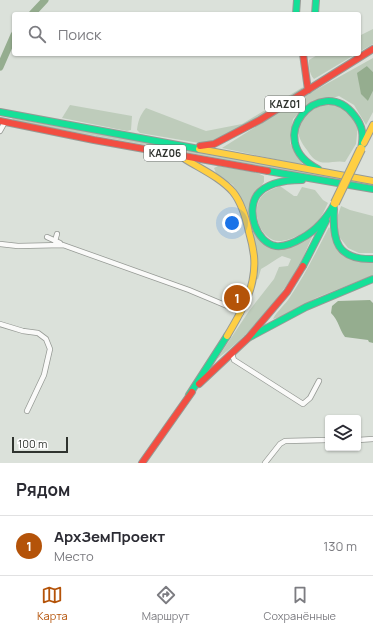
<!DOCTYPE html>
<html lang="ru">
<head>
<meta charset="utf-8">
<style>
  :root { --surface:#fff; --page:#f2f2f3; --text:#2b2b33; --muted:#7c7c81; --line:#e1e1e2; --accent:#b45309 }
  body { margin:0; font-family:Manrope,sans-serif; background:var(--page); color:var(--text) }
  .controls { position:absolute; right:12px; bottom:12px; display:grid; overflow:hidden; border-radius:4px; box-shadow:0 1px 3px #0004 }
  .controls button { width:36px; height:36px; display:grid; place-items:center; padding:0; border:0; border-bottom:1px solid var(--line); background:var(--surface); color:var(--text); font:20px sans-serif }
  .scale { position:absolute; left:12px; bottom:10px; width:56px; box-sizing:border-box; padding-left:4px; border:2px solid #2f332e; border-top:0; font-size:11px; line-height:14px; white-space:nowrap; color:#2f332e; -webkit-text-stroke:3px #fff; paint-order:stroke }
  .you { position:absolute; left:232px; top:223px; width:14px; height:14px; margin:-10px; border:3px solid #fff; border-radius:50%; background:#1a73e8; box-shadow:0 0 0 6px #1a73e833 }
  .badge { display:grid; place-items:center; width:26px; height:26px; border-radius:50%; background:var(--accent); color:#fff; font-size:13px; font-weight:700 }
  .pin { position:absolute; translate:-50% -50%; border:2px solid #fff; box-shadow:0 1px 4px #0006 }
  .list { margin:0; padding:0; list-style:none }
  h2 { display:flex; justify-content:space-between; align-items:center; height:52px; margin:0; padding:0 16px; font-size:17px }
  h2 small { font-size:13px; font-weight:400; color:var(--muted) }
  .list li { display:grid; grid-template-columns:26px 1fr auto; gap:12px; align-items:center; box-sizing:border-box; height:60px; padding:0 16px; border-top:1px solid var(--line) }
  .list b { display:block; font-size:15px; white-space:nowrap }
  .list p { margin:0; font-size:13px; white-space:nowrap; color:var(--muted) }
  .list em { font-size:13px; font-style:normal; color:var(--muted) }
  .icon { flex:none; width:22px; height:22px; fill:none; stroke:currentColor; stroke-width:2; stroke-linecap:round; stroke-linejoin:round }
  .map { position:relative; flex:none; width:373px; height:463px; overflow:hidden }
  .search { position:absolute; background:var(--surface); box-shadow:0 1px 3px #0004; left:12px; right:12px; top:12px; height:44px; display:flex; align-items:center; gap:10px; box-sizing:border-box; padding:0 14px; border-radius:4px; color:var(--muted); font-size:15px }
  .sheet { height:112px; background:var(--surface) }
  nav { display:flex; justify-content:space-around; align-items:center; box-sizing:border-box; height:56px; border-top:1px solid var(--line); background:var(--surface); font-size:11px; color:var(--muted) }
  nav a { display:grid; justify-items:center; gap:2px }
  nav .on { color:var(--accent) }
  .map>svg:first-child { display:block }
</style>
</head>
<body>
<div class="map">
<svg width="373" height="463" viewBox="0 0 373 463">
  <rect width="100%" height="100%" fill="#dbe1da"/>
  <g fill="#beccbb">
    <path d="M373,29v15l-14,8v-16z"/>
    <path d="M319,54h37l-42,25c-5,-5 -5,-13 -5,-19z"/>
    <path d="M373,58v14l-6,-6 1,35 5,-10v21l-7,13 -12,-20 -15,-9 -33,10 -13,13 -3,24 13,22 -81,-17 81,-51z"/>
    <path d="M303,87l-3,6 -86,49 -15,1 -59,-10 -3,-3c1,-9 3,-15 9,-22l60,23 36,-7z"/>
    <path d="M331,103l14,6 13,16 -2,19 -11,18c-8,-2 -17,2 -25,0 -6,-2 -10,-7 -13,-12 -5,-6 -10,-15 -9,-23 2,-13 22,-22 33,-24z"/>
    <path d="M70,105l62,11 -1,14 -4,1 -65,-13z"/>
    <path d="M12,118l361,66v2l-359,-65z"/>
    <path d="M218,166l39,7 7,3v6l-10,14v30l16,21 43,-12c-6,12 -10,25 -17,36 -21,33 -48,65 -79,88l32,-48 25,-32 5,-12 9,-1 3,-7 -9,-3c-8,4 -13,9 -21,13l-3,10 -3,1 -1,-44 -8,-29 -13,-22 -17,-12 -2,-5z"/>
    <path d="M280,186l14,10h3l5,-9 13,3 8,10 5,3c-3,6 -6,14 -11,19 -9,9 -31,23 -44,18 -16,-7 -22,-33 -10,-45 4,-4 12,-7 17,-9z"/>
    <path d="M341,206l9,4 23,6v37h-14l-11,-5 -11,-14v-16z"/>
    <path d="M329,227l3,5 5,17 36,11v15l-57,23 -32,18 -11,3c4,-8 12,-14 17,-22 15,-22 27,-47 39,-70z"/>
  </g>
  <g fill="#95ad8f">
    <path d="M367,66l6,6v19l-5,10 -7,-7 -4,-21z"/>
    <path d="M370,300l3,3v40l-4,-1 -1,-2 -23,-3c-6,-8 -6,-16 -14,-24l1,-7 6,-5z"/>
  </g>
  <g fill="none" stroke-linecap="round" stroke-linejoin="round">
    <g stroke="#95ad8f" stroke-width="7">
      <path d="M32,14l13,-14"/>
      <path d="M0,67l14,-32"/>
    </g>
    <g stroke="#969a95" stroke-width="6">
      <g id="street">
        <path d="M0,131l5,-9"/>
        <path d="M47,237l13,6"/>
        <path d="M55,241l2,-7"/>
        <path d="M0,244l18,2 45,-1 126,45 43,18 9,5"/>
        <path d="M0,324l23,7 15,2 8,6 4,10 -6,26 -17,36"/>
        <path d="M232,354l2,6 69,44 7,-6 9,-17"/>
        <path d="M358,440l15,-1"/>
        <path d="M265,463l15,-19 5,-3 43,-1"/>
      </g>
    </g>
    <g stroke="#969a95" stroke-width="8">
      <g id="fast">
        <path d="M296,14l1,-14"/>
        <path d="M315,14l1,-14"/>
        <path d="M0,112l199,37"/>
        <path d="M318,169c-57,-29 2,-97 36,-54 9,11 10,20 7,34"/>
        <path d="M268,171l105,18"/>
        <path d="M302,180c-15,0 -35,2 -45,15 -11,16 -1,48 19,51 10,1 18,-3 26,-8 15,-8 25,-20 33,-35"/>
        <path d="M334,209c-2,32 3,51 39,50"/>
        <path d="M303,266l23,-45"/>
        <path d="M248,338l58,-31 67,-28"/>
        <path d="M189,395l38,-59"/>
      </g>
    </g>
    <g stroke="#969a95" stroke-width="8">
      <g id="slow">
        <path d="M364,143l9,-18"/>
        <path d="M199,149l174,32"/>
        <path d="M185,159c16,10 36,19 48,33 9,11 13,26 16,40 2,7 4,16 5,24 3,30 -12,55 -27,80"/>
      </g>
    </g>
    <g stroke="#969a95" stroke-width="8">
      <g id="jam">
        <path d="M303,54l5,36"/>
        <path d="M0,121l94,19 174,31"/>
        <path d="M200,146l14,-2 46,-24 113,-71"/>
        <path d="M199,384l49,-46 39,-46 16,-26"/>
        <path d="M142,463l50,-71"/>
      </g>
    </g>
    <use href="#street" stroke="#fafaf9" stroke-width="4.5"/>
    <use href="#fast" stroke="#16e098" stroke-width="6"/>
    <use href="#slow" stroke="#ffcf43" stroke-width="6"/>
    <use href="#jam" stroke="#f24e42" stroke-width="6"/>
    <g stroke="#969a95" stroke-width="10" stroke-linecap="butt">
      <path id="slow-bridge" d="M335,203l26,-54"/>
    </g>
    <use href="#slow-bridge" stroke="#ffcf43" stroke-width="8"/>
  </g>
  <g text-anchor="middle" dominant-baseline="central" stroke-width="3" stroke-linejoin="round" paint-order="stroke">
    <g fill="#fff" stroke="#6d706d" stroke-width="1">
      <rect x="265" y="96" width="40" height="16" rx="3"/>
      <rect x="144" y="145" width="42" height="16" rx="3"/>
    </g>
    <g font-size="10" font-weight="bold" fill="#2f332e">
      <text x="285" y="104">KАZ01</text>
      <text x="165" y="153">KАZ06</text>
    </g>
  </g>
</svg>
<div class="controls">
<button><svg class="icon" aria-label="layers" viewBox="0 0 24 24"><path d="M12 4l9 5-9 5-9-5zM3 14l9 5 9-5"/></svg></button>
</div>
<div class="scale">100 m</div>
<div class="you"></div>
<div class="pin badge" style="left:237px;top:298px">1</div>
<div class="search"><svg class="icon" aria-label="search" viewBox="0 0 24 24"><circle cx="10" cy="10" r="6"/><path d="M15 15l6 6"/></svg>Поиск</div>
</div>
<section class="sheet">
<h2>Рядом<small></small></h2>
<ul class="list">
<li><span class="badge">1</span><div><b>АрхЗемПроект</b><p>Место</p></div><em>130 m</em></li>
</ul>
</section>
<nav>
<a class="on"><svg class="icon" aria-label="map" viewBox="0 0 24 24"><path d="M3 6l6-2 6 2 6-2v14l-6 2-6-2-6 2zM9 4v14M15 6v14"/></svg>Карта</a>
<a><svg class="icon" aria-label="directions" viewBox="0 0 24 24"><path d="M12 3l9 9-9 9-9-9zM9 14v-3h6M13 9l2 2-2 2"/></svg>Маршрут</a>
<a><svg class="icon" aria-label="saved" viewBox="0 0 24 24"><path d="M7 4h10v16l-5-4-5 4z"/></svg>Сохранённые</a>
</nav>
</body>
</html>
